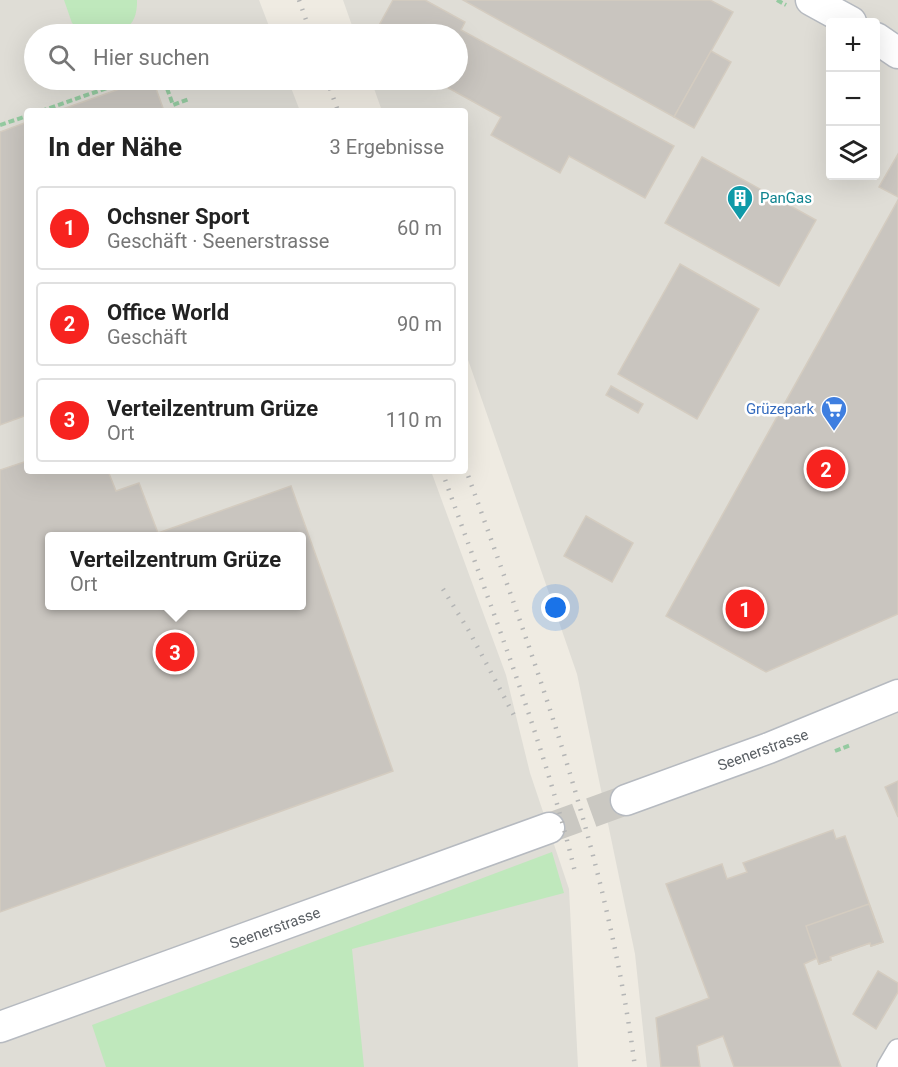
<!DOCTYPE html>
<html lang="de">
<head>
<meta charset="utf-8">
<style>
  :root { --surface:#fff; --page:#f2f2f2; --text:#222; --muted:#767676; --line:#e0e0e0; --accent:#f7231f }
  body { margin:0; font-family:Roboto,sans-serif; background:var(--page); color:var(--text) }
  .controls { position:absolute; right:18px; top:18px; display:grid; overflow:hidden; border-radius:6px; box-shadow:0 6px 24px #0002 }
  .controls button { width:54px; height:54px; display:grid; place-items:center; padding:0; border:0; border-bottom:2px solid var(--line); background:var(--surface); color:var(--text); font:30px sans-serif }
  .you { position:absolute; left:556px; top:608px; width:21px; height:21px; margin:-15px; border:4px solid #fff; border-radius:50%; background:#1a73e8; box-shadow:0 0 0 9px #1a73e833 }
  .badge { display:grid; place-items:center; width:39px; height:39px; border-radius:50%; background:var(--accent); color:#fff; font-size:20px; font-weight:700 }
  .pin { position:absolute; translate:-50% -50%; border:3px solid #fff; box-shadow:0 2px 6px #0006 }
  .popup { position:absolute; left:45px; top:532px; width:261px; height:78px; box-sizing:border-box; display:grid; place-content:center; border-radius:6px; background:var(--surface); filter:drop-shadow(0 2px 4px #0005); font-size:20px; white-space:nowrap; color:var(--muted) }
  .popup b { font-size:22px; color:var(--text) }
  .popup::after { content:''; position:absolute; left:50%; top:100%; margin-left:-12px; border:12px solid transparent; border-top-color:var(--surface) }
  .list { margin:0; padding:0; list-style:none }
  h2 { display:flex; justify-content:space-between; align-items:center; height:78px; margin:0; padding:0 24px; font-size:26px }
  h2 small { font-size:20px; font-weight:400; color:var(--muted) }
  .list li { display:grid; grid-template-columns:39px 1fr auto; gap:18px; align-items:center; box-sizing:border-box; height:84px; margin:0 12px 12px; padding:0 12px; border:2px solid var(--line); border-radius:6px }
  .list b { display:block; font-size:22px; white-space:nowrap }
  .list p { margin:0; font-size:20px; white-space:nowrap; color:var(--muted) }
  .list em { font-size:20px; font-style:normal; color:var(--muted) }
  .icon { flex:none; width:33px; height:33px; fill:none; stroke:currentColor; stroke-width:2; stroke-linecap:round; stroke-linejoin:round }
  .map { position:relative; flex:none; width:898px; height:1067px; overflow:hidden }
  .search { position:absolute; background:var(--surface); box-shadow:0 6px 24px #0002; left:24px; top:24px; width:444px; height:66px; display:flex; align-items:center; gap:15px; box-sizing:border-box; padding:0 21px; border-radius:33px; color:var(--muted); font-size:22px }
  .panel { position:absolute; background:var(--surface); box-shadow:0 6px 24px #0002; left:24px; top:108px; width:444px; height:366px; border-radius:6px }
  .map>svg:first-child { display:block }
</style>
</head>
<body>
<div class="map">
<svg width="898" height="1067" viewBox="0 0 898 1067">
  <rect width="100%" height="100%" fill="#efebe2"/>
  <g fill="#dfddd6" fill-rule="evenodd">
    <path d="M0,0h259l13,34h-238v46h254l12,31h-273v360h404l75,204 24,98 39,116 9,178h-578zM49,536h252v70h-252z"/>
    <path d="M343,0h555v1067h-251l-12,-113 -58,-280 -112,-323v-240h-83l-11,-31h87v-46h-103zM830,22h46v154h-46z"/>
  </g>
  <g fill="#bfe8bc">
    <path d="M64,0h73c1,36 -26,35 -52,34l-13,-11z"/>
    <path d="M552,852l12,41 -212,56 12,118h-258l-14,-42z"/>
  </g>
  <g fill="#c9c5bf" stroke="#d4ccc0" stroke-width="1.5" fill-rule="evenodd">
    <path d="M393,0h32l40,22 -4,8 213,116 -29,52 -76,-42 -9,17 -69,-38 10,-18 -67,-37h24v-46h-77l-4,-5z"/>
    <path d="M463,0h247l23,12 -59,105z"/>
    <path d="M711,51l20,11 -37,66 -20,-11z"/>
    <path d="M145,80h8l11,31h-107z"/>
    <path d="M193,80h32l-28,9z"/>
    <path d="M27,122v293l-27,10v-293z"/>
    <path d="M898,154v43l-19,-10z"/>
    <path d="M702,157l114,63 -37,66 -114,-63z"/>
    <path d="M898,200v414l-132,58 -100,-56z"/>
    <path d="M680,264l79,45 -62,110 -79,-45z"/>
    <path d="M611,386l32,18 -5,9 -32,-18z"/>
    <path d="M27,461v10h81l8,20 23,-8 19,50 133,-47 102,285 -393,141v-442zM49,536h252v70h-252z"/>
    <path d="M586,516l47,27 -21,39 -48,-26z"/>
    <path d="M898,781v36l-13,-30z"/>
    <path d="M833,830l3,9 9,-3 38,106 -12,4 -1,-3 -40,14 1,3 -12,4 -2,-6 -13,6 37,103h-107l-11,-31 -26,10 3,21h-39l-5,-49 53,-20 -43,-114 56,-20 5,15 20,-7 -4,-9z"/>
    <path d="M869,904l14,38 -12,4 -1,-3 -40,14 1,3 -12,4 -13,-38z"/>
    <path d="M878,971l20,12v9l-22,37 -23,-15z"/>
  </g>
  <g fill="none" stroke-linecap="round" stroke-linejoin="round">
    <path stroke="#cac8c2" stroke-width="30" stroke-dasharray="30 15" stroke-linecap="butt" d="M549,828l77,-28"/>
    <g stroke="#b5b9be" stroke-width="24">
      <path id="street" d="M888,1067l10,-17"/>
    </g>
    <g stroke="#b6bac0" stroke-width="33">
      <g id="secondary">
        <path d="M811,0l40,22"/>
        <path d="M876,38l22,15"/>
        <path d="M626,800l143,-52 129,-53"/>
        <path d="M0,1027l549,-199"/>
      </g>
    </g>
    <g stroke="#94caa0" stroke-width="4" stroke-dasharray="6 3" stroke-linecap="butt">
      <path d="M777,0l9,5"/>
      <path d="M164,80l9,25 16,-6"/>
      <path d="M41,111l89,-31"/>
      <path d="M0,125l27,-9"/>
      <path d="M835,751l16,-6"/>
    </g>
    <use href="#street" stroke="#fff" stroke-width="21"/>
    <use href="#secondary" stroke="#fff" stroke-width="30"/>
    <g stroke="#b4b5b5" stroke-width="4.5" stroke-dasharray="1.5 8" stroke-linecap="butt">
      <path d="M299,0l12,34"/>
      <path d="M327,80l11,31"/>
      <path d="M465,467c72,200 142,387 170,600"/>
      <path d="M442,471c47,132 100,264 133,401"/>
      <path d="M443,589l26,42 48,90"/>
    </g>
  </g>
  <defs>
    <g id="building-pin" transform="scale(1.35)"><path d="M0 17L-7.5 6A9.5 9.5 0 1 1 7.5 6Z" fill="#0f9aa8" stroke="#fff"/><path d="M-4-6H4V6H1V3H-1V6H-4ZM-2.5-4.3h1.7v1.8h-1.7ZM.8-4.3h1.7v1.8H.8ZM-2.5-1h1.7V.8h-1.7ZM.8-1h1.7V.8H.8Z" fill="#fff"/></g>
    <g id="supermarket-pin" transform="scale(1.35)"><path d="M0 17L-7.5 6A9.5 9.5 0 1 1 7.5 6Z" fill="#3f7fe0" stroke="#fff"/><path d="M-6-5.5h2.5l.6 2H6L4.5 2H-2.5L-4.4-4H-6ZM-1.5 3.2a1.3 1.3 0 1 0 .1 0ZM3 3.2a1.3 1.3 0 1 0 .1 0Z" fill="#fff"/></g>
  </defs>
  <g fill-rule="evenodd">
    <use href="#building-pin" x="740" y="198"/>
    <use href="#supermarket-pin" x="834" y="409"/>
  </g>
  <g text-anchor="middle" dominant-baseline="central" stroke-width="5" stroke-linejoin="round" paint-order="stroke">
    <g font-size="15" fill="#0d838f" stroke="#fff" text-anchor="start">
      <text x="760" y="198">PanGas</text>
    </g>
    <g font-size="15" fill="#366cbe" stroke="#fff" text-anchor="end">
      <text x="814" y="409">Grüzepark</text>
    </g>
    <g font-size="15" fill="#5a5f64" stroke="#fff">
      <text transform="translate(763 750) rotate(-20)">Seenerstrasse</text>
      <text transform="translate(275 928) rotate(-20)">Seenerstrasse</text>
    </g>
  </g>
</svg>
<div class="controls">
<button>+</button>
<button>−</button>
<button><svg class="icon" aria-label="layers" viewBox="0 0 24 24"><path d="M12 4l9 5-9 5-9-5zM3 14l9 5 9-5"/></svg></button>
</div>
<div class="you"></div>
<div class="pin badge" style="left:745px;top:609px">1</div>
<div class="pin badge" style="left:826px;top:469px">2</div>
<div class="pin badge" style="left:175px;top:652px">3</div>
<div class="popup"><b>Verteilzentrum Grüze</b>Ort</div>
<div class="search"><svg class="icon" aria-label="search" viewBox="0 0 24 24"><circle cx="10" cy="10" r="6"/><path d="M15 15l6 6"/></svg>Hier suchen</div>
<section class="panel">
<h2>In der Nähe<small>3 Ergebnisse</small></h2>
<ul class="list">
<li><span class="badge">1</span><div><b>Ochsner Sport</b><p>Geschäft · Seenerstrasse</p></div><em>60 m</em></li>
<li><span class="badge">2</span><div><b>Office World</b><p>Geschäft</p></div><em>90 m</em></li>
<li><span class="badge">3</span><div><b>Verteilzentrum Grüze</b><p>Ort</p></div><em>110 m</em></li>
</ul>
</section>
</div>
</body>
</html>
